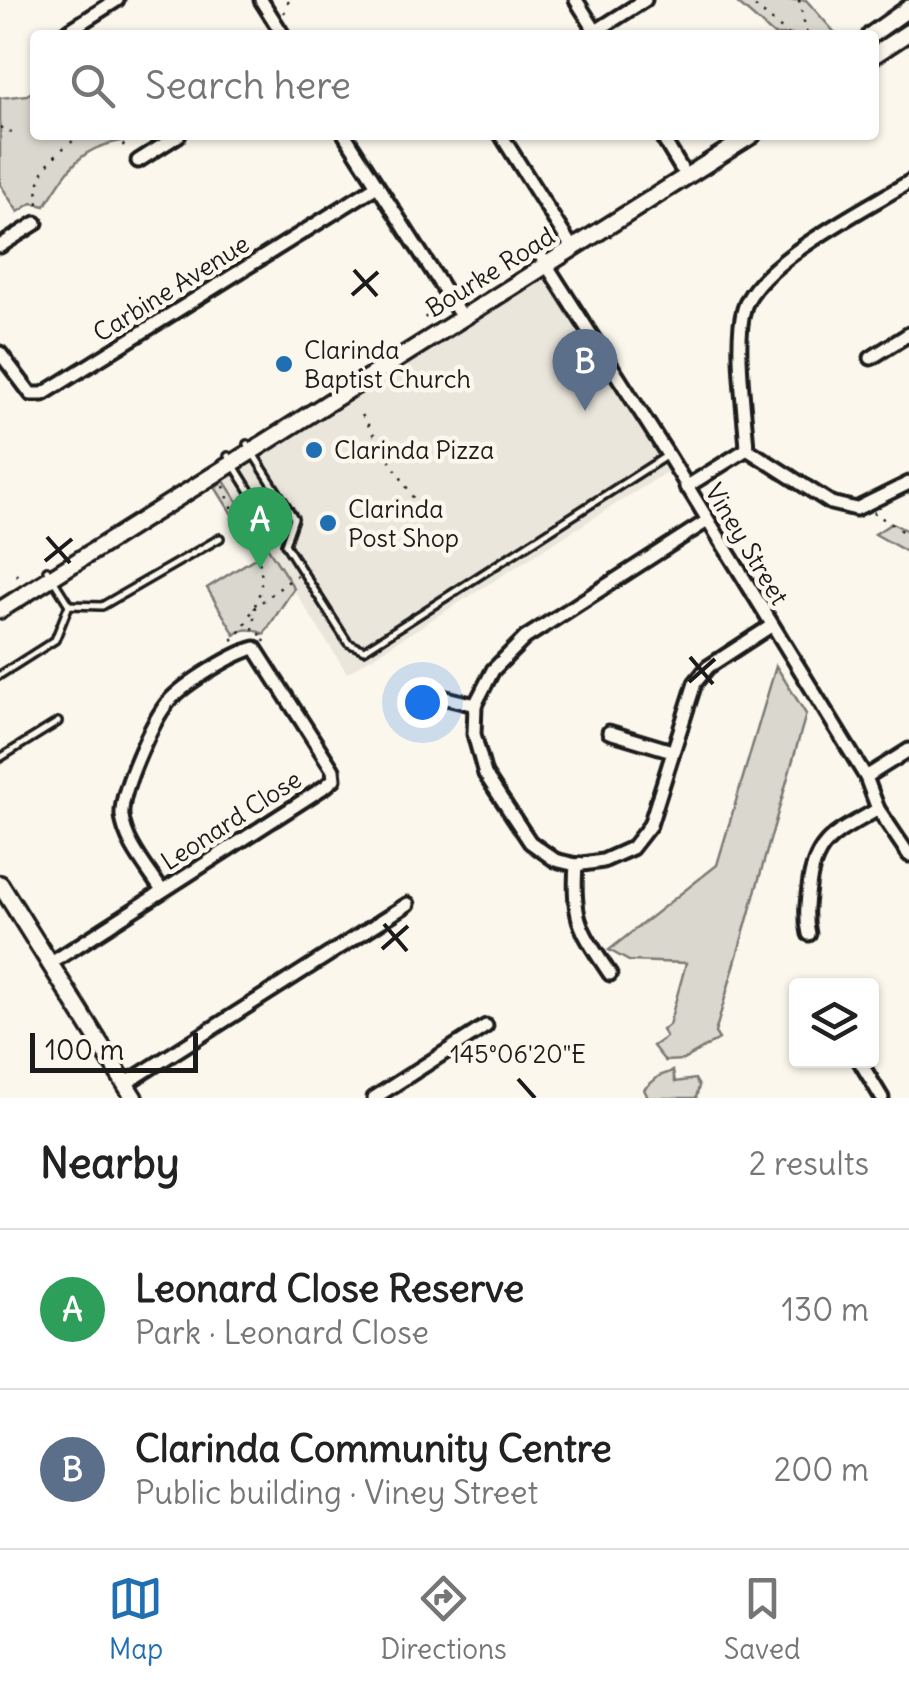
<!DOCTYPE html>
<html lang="en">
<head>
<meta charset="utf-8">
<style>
  :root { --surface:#fff; --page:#f6f6f6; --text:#222; --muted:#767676; --line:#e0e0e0; --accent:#1f6fb2 }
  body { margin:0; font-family:Delius,sans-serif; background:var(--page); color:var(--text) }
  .controls { position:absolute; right:30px; bottom:30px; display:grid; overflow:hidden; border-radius:10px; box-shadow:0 2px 8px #0004 }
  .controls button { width:90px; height:90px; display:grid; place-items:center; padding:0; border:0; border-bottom:2px solid var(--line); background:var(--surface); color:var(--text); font:50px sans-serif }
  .scale { position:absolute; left:30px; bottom:25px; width:168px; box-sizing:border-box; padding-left:10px; border:5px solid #1c1c1c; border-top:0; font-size:28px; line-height:35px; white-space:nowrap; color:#1c1c1c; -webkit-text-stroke:8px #fbf7ec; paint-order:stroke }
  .you { position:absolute; left:422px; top:702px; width:35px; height:35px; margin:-25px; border:8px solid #fff; border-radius:50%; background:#1a73e8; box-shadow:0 0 0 15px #1a73e833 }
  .badge { display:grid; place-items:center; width:65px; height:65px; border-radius:50%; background:var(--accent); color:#fff; font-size:32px; font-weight:700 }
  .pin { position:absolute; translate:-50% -82px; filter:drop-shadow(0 2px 5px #0008) }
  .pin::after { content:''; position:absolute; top:52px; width:35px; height:30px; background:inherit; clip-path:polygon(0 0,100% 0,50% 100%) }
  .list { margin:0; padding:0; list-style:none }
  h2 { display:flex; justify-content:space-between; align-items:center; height:130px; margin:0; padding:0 40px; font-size:42px }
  h2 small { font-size:32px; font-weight:400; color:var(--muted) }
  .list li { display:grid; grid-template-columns:65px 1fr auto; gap:30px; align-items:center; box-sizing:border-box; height:160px; padding:0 40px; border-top:2px solid var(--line) }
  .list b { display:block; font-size:38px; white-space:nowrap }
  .list p { margin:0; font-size:32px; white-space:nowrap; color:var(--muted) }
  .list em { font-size:32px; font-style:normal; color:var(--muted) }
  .icon { flex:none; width:55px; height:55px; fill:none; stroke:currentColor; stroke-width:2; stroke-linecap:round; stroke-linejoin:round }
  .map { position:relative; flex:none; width:909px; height:1098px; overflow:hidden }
  .search { position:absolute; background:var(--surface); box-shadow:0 2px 8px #0004; left:30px; right:30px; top:30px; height:110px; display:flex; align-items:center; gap:25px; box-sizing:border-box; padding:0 35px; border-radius:10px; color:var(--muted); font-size:38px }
  .sheet { height:450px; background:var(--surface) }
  nav { display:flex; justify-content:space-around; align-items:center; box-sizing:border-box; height:140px; border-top:2px solid var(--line); background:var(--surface); font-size:28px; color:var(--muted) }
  nav a { display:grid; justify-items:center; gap:5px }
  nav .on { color:var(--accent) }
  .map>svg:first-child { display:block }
</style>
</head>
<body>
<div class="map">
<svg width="909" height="1098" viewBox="0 0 909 1098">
  <rect width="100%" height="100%" fill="#fbf7ec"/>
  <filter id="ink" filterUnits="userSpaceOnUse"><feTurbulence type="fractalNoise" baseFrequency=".01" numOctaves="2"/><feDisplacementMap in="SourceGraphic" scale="20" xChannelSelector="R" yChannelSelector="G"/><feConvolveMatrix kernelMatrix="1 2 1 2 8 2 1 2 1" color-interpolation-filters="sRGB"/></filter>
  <g filter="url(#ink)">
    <path fill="#eae6dc" d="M543,278l127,192 -323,203 -123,-192z"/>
    <g fill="#dad7ce" stroke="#7b7a75" stroke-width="2.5">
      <path d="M734,0h72l31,35h-63z"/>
      <path d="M35,90v45l116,1c-65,10 -71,13 -106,70l-13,-3 -14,9 -18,-28v-86l27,-3z"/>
      <path d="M224,481l70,107 -30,46c-11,-5 -19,-7 -29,1l-28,-47 51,-32 -43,-69z"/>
      <path d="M892,523l17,9v21l-34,-19z"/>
      <path d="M776,666l30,48 -91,319 4,6 -36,21 -18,1 -12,-15 13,-9 -4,-7 7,-5 17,-62 -57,-2 -20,-11 108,-85z"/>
      <path d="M673,1071l2,11 20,-3 4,7 -3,12h-48l-4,-9 15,-13z"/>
    </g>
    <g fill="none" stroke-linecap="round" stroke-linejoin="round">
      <g stroke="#1c1c1c" stroke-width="12">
        <g id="service">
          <path d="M247,444l47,74 -9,26 63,99 16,7 302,-194"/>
          <path d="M228,456l23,37"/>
          <path d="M47,570l22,35"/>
          <path d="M0,675l55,-35 14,-35 33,1 118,-68"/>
          <path d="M0,758l58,-36"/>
        </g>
      </g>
      <g stroke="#1c1c1c" stroke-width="19">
        <g id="minor">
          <path d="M261,0l22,35"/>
          <path d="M576,0l22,35"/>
          <path d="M596,31l49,-31"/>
          <path d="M62,35l55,-35"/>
          <path d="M345,135l118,184"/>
          <path d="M501,135l72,114"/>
          <path d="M661,135l20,33"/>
          <path d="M138,161l41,-26"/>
          <path d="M0,246l36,-23"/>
          <path d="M542,258l126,197 198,322 12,32 31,46"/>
          <path d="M0,353l31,41h12l334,-208"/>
          <path d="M871,358l38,-24"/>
          <path d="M747,449c-2,-36 -13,-107 -3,-140 13,-46 123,-101 165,-127"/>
          <path d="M747,449l84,54 25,6 53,-26"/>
          <path d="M686,487l61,-38"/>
          <path d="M707,521l-182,117 -32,32 -18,35 -1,29 11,40 45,68 25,18 21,5 27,-4 29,-13 18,-23 45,-142 13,-16 63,-41"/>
          <path d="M422,692l53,13"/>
          <path d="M609,732l63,19"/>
          <path d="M866,777l43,-27"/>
          <path d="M576,865c-4,55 4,64 34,109"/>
          <path d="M809,934c-4,-17 -2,-30 0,-47 6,-50 30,-54 69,-78"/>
          <path d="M51,963l275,-177 8,-7 -1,-9 -78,-122c-21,5 -71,36 -86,53 -16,18 -49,91 -47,115 3,27 26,53 40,75"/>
          <path d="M859,1060l23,38"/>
          <path d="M125,1084l283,-180"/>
          <path d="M374,1098l112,-72"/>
        </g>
      </g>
      <g stroke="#1c1c1c" stroke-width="22">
        <g id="secondary">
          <path d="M871,35l38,-27"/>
          <path d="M874,55l35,-23"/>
          <path d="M0,610l752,-475"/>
          <path d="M0,884l134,214"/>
        </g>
      </g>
      <g stroke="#1c1c1c" stroke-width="2.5" stroke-dasharray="2.5 8" stroke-linecap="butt">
        <path d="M747,0l42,35"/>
        <path d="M799,0l8,35"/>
        <path d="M284,13l5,-13"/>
        <path d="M0,127l13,6"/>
        <path d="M31,131l4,-4"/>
        <path d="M117,135l7,11"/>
        <path d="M38,204c-5,-33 19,-53 44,-69"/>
        <path d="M425,316l5,8"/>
        <path d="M329,377l5,8"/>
        <path d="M362,415l52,84"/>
        <path d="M224,486c14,49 58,74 26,129 -6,11 -8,17 -17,24l2,3"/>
        <path d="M873,512l36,24"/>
        <path d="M16,574l5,7"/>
        <path d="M264,642l2,-5 -13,-6 2,-24 42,-32"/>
      </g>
      <use href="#service" stroke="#fbf7ec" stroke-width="5"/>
      <use href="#minor" stroke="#fbf7ec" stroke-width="11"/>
      <use href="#secondary" stroke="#fbf7ec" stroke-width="15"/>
    </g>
  </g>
  <path fill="none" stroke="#1c1c1c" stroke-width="4" d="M354,270l23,26M352,295l26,-23M47,537l23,26M45,561l27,-22M690,657l23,27M689,682l26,-23M384,924l23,27M382,949l26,-23M518,1079l17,19"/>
  <g fill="#1f6fb2" stroke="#fbf7ec" stroke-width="4">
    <circle cx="284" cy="364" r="10"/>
    <circle cx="314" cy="450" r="10"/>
    <circle cx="328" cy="523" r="10"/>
  </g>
  <g text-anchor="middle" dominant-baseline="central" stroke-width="9" stroke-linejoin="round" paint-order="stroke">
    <g font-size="25" fill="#1c1c1c" stroke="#fbf7ec">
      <text transform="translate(490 272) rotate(-32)">Bourke Road</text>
      <text transform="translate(171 288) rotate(-32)">Carbine Avenue</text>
      <text transform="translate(747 544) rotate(59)">Viney Street</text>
      <text transform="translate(231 820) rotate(-33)">Leonard Close</text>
    </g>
    <g font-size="25" fill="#1c1c1c" stroke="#fbf7ec" text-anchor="start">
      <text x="304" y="350">Clarinda<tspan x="304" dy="29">Baptist Church</tspan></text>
      <text x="334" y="450">Clarinda Pizza</text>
      <text x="348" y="509">Clarinda<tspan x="348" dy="29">Post Shop</tspan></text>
    </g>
  </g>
  <g font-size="25" text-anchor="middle" fill="#1c1c1c" stroke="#fbf7ec" stroke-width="9" stroke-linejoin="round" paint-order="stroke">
    <text x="518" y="1063">145°06'20"E</text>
  </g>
</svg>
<div class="controls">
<button><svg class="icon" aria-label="layers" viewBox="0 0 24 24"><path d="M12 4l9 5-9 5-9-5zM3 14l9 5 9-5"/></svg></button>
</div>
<div class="scale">100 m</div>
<div class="you"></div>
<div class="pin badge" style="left:260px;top:569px;background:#2e9e5b">A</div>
<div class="pin badge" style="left:585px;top:411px;background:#5c6f8a">B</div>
<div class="search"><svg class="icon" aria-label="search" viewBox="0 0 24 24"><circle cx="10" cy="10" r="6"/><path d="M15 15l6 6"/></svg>Search here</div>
</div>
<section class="sheet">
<h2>Nearby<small>2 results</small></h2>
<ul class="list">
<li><span class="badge" style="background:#2e9e5b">A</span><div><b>Leonard Close Reserve</b><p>Park · Leonard Close</p></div><em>130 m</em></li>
<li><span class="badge" style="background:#5c6f8a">B</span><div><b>Clarinda Community Centre</b><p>Public building · Viney Street</p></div><em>200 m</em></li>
</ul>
</section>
<nav>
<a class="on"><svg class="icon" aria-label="map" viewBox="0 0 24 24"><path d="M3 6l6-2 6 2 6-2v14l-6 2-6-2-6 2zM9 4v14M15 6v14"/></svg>Map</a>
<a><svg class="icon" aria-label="directions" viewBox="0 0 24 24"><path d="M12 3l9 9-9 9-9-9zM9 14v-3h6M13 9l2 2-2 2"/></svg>Directions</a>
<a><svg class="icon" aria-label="saved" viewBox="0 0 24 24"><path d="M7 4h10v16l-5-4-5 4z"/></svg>Saved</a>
</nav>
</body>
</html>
